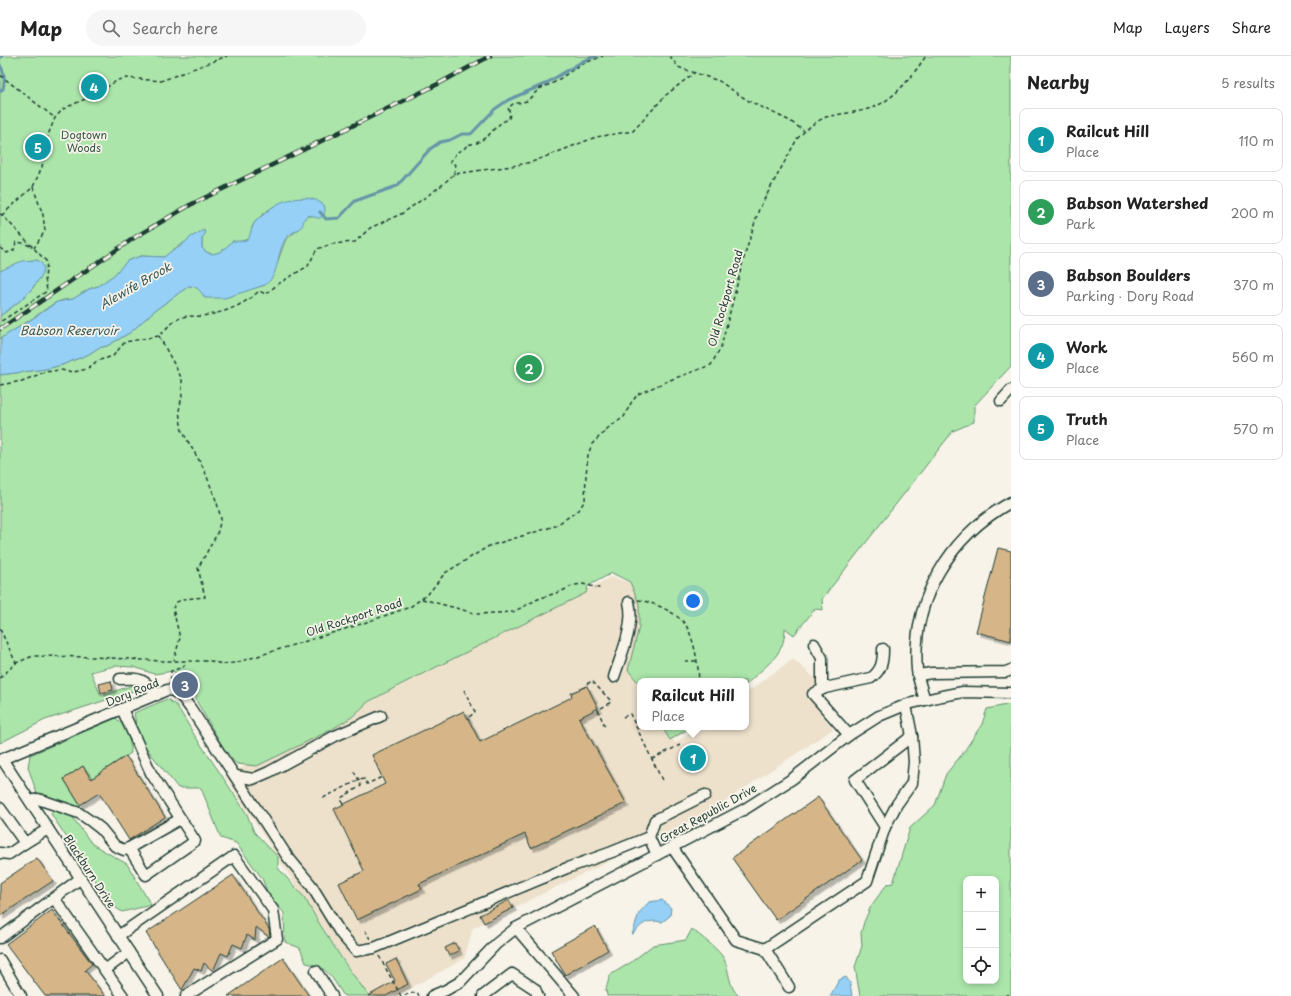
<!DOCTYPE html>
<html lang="en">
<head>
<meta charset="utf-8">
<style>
  :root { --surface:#fff; --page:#f6f6f6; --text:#222; --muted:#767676; --line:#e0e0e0; --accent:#0b8043 }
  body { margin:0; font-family:"Playpen Sans",sans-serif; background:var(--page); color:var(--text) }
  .controls { position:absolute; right:12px; bottom:12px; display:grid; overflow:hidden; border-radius:8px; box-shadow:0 2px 6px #0003 }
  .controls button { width:36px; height:36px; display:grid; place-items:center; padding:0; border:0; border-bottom:1px solid var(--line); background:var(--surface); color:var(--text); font:20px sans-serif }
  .you { position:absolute; left:693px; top:545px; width:14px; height:14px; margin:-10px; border:3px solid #fff; border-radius:50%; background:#1a73e8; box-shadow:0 0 0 6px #1a73e833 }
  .badge { display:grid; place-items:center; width:26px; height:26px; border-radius:50%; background:var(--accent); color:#fff; font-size:13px; font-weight:700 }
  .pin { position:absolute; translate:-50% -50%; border:2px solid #fff; box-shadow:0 1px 4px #0006 }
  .popup { position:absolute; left:637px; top:622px; width:112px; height:52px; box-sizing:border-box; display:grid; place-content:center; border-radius:8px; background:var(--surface); filter:drop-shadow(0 1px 3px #0005); font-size:13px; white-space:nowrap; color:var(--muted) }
  .popup b { font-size:15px; color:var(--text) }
  .popup::after { content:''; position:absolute; left:50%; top:100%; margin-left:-8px; border:8px solid transparent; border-top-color:var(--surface) }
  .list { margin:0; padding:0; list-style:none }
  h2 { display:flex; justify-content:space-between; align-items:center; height:52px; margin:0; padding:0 16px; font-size:17px }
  h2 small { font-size:13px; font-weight:400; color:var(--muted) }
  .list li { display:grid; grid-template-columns:26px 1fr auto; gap:12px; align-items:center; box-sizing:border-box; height:64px; margin:0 8px 8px; padding:0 8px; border:1px solid var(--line); border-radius:8px }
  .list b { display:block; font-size:15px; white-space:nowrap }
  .list p { margin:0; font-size:13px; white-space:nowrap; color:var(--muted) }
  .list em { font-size:13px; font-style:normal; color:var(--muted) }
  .icon { flex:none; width:22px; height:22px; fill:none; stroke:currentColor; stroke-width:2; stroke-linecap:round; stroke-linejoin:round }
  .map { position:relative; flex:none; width:1011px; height:940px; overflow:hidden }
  header { display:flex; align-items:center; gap:24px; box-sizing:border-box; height:56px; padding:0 20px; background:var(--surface); border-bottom:1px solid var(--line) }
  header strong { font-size:19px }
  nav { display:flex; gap:22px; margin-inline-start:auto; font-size:14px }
  .search { width:280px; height:36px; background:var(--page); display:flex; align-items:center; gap:10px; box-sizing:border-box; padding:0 14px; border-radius:22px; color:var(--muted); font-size:15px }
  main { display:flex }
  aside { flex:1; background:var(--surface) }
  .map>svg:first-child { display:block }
</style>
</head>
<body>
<header>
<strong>Map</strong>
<div class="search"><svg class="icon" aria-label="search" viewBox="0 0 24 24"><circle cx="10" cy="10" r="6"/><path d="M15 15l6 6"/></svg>Search here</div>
<nav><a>Map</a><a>Layers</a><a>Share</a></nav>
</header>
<main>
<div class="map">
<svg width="1011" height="940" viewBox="0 0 1011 940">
  <defs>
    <filter id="shadow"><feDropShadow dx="3.5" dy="3.5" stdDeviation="0" flood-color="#0004"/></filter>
  </defs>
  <rect width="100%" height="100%" fill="#f7f3e8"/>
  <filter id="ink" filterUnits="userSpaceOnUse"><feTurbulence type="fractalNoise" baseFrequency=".025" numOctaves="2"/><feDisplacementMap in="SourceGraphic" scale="8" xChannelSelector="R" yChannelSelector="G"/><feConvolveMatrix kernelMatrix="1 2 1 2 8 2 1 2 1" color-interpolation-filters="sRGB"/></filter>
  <g filter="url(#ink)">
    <path fill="#ede1cc" d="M611,521l35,10 -14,77 8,17v46h26l9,16 23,-16h48v-34l47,-34 23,20 -5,21 22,29 -124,83 -236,116 -9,31 -68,37h-29l-142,-220z"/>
    <g fill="#abe5aa" stroke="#65916f" fill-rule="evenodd">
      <path d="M0,0h1011v310l-37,40v16l-21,9 -131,168 1,11 -8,-1 -21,26 -9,-7c0,30 -22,38 -39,57v-4h-106v4l-12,-15 11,-43v-23l-9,-22 -18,-9 -24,13 -2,7 -184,91 -34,18 -16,15 -23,14 -72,35 -20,-2 -9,-8 -31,-54 -3,-16 -21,-15 -19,3 -20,-7 -20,-1 -23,6 10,24 38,-13 4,5 -98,32 -45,23v-368l46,-6 16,-4 27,-11 9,-6 9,-2 24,-14 23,-21 35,-25c6,0 12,3 14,9l36,-3 26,-7 12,-22 9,-24 12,-9 6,-12 4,-2h4l-15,-17c-15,2 -25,7 -36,17 -3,3 -7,6 -8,9 -3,6 0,11 -6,14 -5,3 -10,3 -15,2 -8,10 -20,19 -30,7v-10l2,-8c-12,6 -19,13 -30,19 -4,2 -6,6 -10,8l-23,-1 -14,5 -13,14 -16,11 -9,3 -16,10 -10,1 -10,4 -20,14 -33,21v-23c15,-11 42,-30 43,-50l-6,-6c-15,0 -23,7 -37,11z"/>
      <path d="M167,643l10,7 18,30 27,40 25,38 7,18 24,25v11l26,29 15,26 29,45 21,28h-25l-13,-20 -11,-10 -14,-3 -6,-15 -15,-6 -1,-29 -16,-19 -6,-16 -26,-35 -15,-5 -20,-50h-23l-39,-49 -5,-26z"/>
      <path d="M1011,648v292h-151l-5,-29 7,-21 -1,-13 3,-11 7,-16 16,-22 6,-1 17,-55 25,-23 11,-31 17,-21 19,-29 5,-15zM966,823h30v102h-30z"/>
      <path d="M116,662c12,11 14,20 15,35l-40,26 -8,-13 -19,13 16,26v3l-43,-14 -9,-27 2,-12z"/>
      <path d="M662,671h29l-21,13z"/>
      <path d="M53,754l18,5 21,29 35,20 24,41 -29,7 -10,-7 -61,-91z"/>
      <path d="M692,873c8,7 28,21 32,30 6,12 4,28 15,37h-132l-1,-7 4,-14 20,-12 23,-18 33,-5z"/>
    </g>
    <g fill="#96d0f6" stroke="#6695a8">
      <path d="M307,142l9,2 8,5c2,5 1,14 -7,13 -4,-1 -5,-4 -9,-2 -5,1 -4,7 -6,10 -3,4 -9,6 -13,9 -14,13 -7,38 -24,50l-40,13h-20c-4,-6 -7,-12 -16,-12l-35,25 -23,21 -24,14 -9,2 -9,6 -27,11 -16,4 -46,6 1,-37 28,-17 28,-19 16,-3 16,-10 9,-3 16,-11 13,-14 14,-5 23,1 10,-8 4,-1 13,-11 13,-7 1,4 -3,4v10c10,12 22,3 30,-7 24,1 14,-5 23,-19 18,-16 25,-24 52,-24z"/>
      <path d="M37,204c10,5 7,13 1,21 -4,4 -6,8 -10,12 -8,9 -18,15 -28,23v-45l22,-10z"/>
      <path d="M662,844l9,8 -1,8 -8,6c-16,-3 -20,2 -30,13l7,-22 10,-11z"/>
      <path d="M846,921l4,6 2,13h-22l9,-16z"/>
    </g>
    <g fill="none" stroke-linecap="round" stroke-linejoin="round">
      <g stroke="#6695a8" stroke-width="3">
        <path d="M0,2l2,-2"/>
        <path d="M0,9c5,8 5,14 3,24l-3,2"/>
        <path d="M320,156l6,7 13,-1 16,-17 42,-15 33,-37 10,-7 10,-2 12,-6h9l24,-25 13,-9 37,-16 38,-23 13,-5"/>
      </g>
    </g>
    <g fill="#d6b689" stroke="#1f3d34" filter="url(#shadow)">
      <path d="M998,492l13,3v90l-35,-9z"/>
      <path d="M111,625l2,9 -12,3 -2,-9z"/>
      <path d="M587,630l11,22 -19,10 47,85 -95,45 -6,-14 -106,50 3,5 -65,31 -18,-37 25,-12 -30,-62 51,-25 -13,-29 92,-44 16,31 92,-45 -1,-4z"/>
      <path d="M126,700l39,61 -36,23 -30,-47 -19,12 -16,-26 19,-13 8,13z"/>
      <path d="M818,741l44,63 -86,60 -44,-62z"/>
      <path d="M37,802l16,23 -53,35v-33z"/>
      <path d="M233,819l36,54 1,7 -1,1 -13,-10 -1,13 -8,-5 -5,13 -9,-4 -5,12 -7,-3 -8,18 -9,-8 -3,8 -7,-3 -12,22 -36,-57z"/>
      <path d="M509,844l4,8 -29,15 -4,-8z"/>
      <path d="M52,854l40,54 -7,6 20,26h-60l-39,-52z"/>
      <path d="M595,870l13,24 -43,25 -14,-24z"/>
      <path d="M455,887l4,8 -10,5 -4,-8z"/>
      <path d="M283,902l26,38h-81z"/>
      <path d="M396,903l12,25 -22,12h-18l27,-15 -9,-17z"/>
    </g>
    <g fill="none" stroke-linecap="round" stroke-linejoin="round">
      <g stroke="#1f3d34" stroke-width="13">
        <g id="minor">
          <path d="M1001,345l10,-11"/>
          <path d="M814,588l8,14v25l3,5"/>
          <path d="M918,619l14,-2 74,-1 5,-2"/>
          <path d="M614,621c7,-22 21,-52 15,-75"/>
          <path d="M120,623c22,-1 22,-1 37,16"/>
          <path d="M925,644c-3,-10 -7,-20 -8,-30 -6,-71 33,-134 94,-168"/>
          <path d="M122,653l29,64 44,68 -49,34 -17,-27"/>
          <path d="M849,679l-36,-41 12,-6 46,-10c11,-8 12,-17 12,-29"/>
          <path d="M2,703l156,237"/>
          <path d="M0,704l167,-70c12,0 17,10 24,19l96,147 24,29 30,49 15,17 18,-3 193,-80 45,-16 37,-15"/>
          <path d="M236,720l17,3 16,-7 66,-36 46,-20"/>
          <path d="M30,745l8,-2 41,14 13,9 9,7 14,17 9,4 5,-2 51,-29"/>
          <path d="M0,752l25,35 23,-14"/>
          <path d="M885,771l12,-23 15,-21 2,-21 -2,-26"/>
          <path d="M672,791l64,93 29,9"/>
          <path d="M0,797l9,1 16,-11"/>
          <path d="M657,799l-8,-18 6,-17 50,-25"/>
          <path d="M54,842l69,98"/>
          <path d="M516,872l58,68"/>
          <path d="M118,880l116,-80 39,54 4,29 -91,57"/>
          <path d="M0,882l81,-60"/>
          <path d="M0,904l21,36"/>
          <path d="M105,914l24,-18"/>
          <path d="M316,915l16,25"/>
          <path d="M789,931l-24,-38 102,-68 18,-54 -30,-47 57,-44 -6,-31"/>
          <path d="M432,940l14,-6 14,-8 36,-38 20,-16 229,-119 47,-30 57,-44 30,-19 29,-12 34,-8 21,-4 48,1"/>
          <path d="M483,940l29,-22 23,15 3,7"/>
        </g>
      </g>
      <g stroke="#1f3d34" stroke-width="1.5" stroke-dasharray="4 3" stroke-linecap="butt">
        <path d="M670,0l8,11 41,14 28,19 43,21 14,10"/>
        <path d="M0,19l55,43"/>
        <path d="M454,118l1,-9 -2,-2 -3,-1 7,-10 7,-3 3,-4 10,-2 11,-7 6,-7 8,-7 7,-3 1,-6 -2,-5 5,-4 14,-3 12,-12 16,-7 25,-17 23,-9"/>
        <path d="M33,131l10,28 2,16 -11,17"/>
        <path d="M0,158l2,1 45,47 -2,16 2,13 -47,31"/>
        <path d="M2,159l31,-28 9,-20 6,-32 7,-17 8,-9 31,-14 24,-15 9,-2 34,3 66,-25"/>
        <path d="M0,192l7,5 7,-3 2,-8 7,1 10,4"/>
        <path d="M159,280l23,43v16l-3,16 3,20 22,38 13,34 4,16 -4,15 -19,34 7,29 -22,2 -8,4 -2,6 7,29 -6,22"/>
        <path d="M0,329l22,-4 23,-9 15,-2 14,2 13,-3 10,-8 16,-5 12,-14 34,-6c7,-7 14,-16 24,-19 6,-2 13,0 19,-1 21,-3 41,-10 57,-25l7,3 12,-10 30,-18 9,-17 15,-5 23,-2 15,-14 33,-15 38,-27 13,-12 58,-8 20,-4 64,-25 37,-6 33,-36 28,-22"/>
        <path d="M422,543l56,15 35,-2 25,-13 24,-8 12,-6 9,-1 19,5"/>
        <path d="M638,544c16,2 43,14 50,29 7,15 10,35 11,52"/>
        <path d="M0,573l16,34"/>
        <path d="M685,605h12"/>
        <path d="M0,622l16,-15 17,-7 61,1 68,4h49l11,3 13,-1 126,-39 49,-17 18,-13 17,-21 44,-27 66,-20 24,-16 6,-10 1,-25 2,-20 4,-11 16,-16 16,-11 7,-14 7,-9 32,-14 41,-15 10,-18 22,-86 16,-52 38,-70c7,-8 19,-18 29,-22 15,-4 31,-4 45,-9 24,-8 41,-32 55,-52"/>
        <path d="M171,624v-9l12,-4 4,-5"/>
        <path d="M587,628l5,-3 18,19 1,2 -13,8 7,17"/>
        <path d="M464,634l11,22 -7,6"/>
        <path d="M623,661l7,-3 32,66"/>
        <path d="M652,703l28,-14"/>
        <path d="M323,742l36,-18 6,-1 2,5 15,-7"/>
        <path d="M343,748l-2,-6 20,-12 -2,-6 -7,-11"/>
        <path d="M365,874l5,9"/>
        <path d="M379,900l22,40 16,-4 2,4"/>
        <path d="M1005,940l6,-3"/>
      </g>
      <use href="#minor" stroke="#f7f3e8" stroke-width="10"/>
      <g stroke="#1f3d34" stroke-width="4.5">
        <path id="rail" d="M0,273l137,-93 53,-31 248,-121 52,-28"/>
      </g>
      <use href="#rail" stroke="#f7f3e8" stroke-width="3" stroke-dasharray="9" stroke-linecap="butt"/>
    </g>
  </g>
  <g text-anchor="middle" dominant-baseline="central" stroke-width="3.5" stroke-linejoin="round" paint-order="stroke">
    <g font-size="11" fill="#345646" stroke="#f7f3e8">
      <text x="84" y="78">Dogtown<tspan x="84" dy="13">Woods</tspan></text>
    </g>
    <g font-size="11" fill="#1f3d34" stroke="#f7f3e8">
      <text transform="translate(725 242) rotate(-74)">Old Rockport Road</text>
      <text transform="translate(354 561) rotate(-18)">Old Rockport Road</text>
      <text transform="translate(132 636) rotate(-22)">Dory Road</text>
      <text transform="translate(708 757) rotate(-29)">Great Republic Drive</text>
      <text transform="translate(90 815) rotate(57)">Blackburn Drive</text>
    </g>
    <g font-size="12" font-style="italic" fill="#375a5b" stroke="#f7f3e8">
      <text transform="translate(135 229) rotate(-30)">Alewife Brook</text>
      <text x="69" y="274">Babson Reservoir</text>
    </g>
  </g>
</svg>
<div class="controls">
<button>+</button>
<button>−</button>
<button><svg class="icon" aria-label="locate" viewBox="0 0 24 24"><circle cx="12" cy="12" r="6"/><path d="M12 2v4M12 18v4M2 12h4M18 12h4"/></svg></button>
</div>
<div class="you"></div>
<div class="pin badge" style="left:693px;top:702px;background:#0f9aa8">1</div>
<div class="popup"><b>Railcut Hill</b>Place</div>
<div class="pin badge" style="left:529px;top:312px;background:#2e9e5b">2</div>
<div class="pin badge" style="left:185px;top:629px;background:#5c6f8a">3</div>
<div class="pin badge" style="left:94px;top:31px;background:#0f9aa8">4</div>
<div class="pin badge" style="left:38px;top:91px;background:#0f9aa8">5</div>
</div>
<aside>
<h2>Nearby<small>5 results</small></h2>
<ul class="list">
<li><span class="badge" style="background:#0f9aa8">1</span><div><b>Railcut Hill</b><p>Place</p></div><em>110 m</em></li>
<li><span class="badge" style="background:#2e9e5b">2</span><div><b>Babson Watershed</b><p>Park</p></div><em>200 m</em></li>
<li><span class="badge" style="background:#5c6f8a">3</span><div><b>Babson Boulders</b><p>Parking · Dory Road</p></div><em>370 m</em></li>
<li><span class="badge" style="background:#0f9aa8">4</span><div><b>Work</b><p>Place</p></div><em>560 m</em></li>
<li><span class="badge" style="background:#0f9aa8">5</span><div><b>Truth</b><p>Place</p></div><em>570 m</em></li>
</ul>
</aside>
</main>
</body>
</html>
